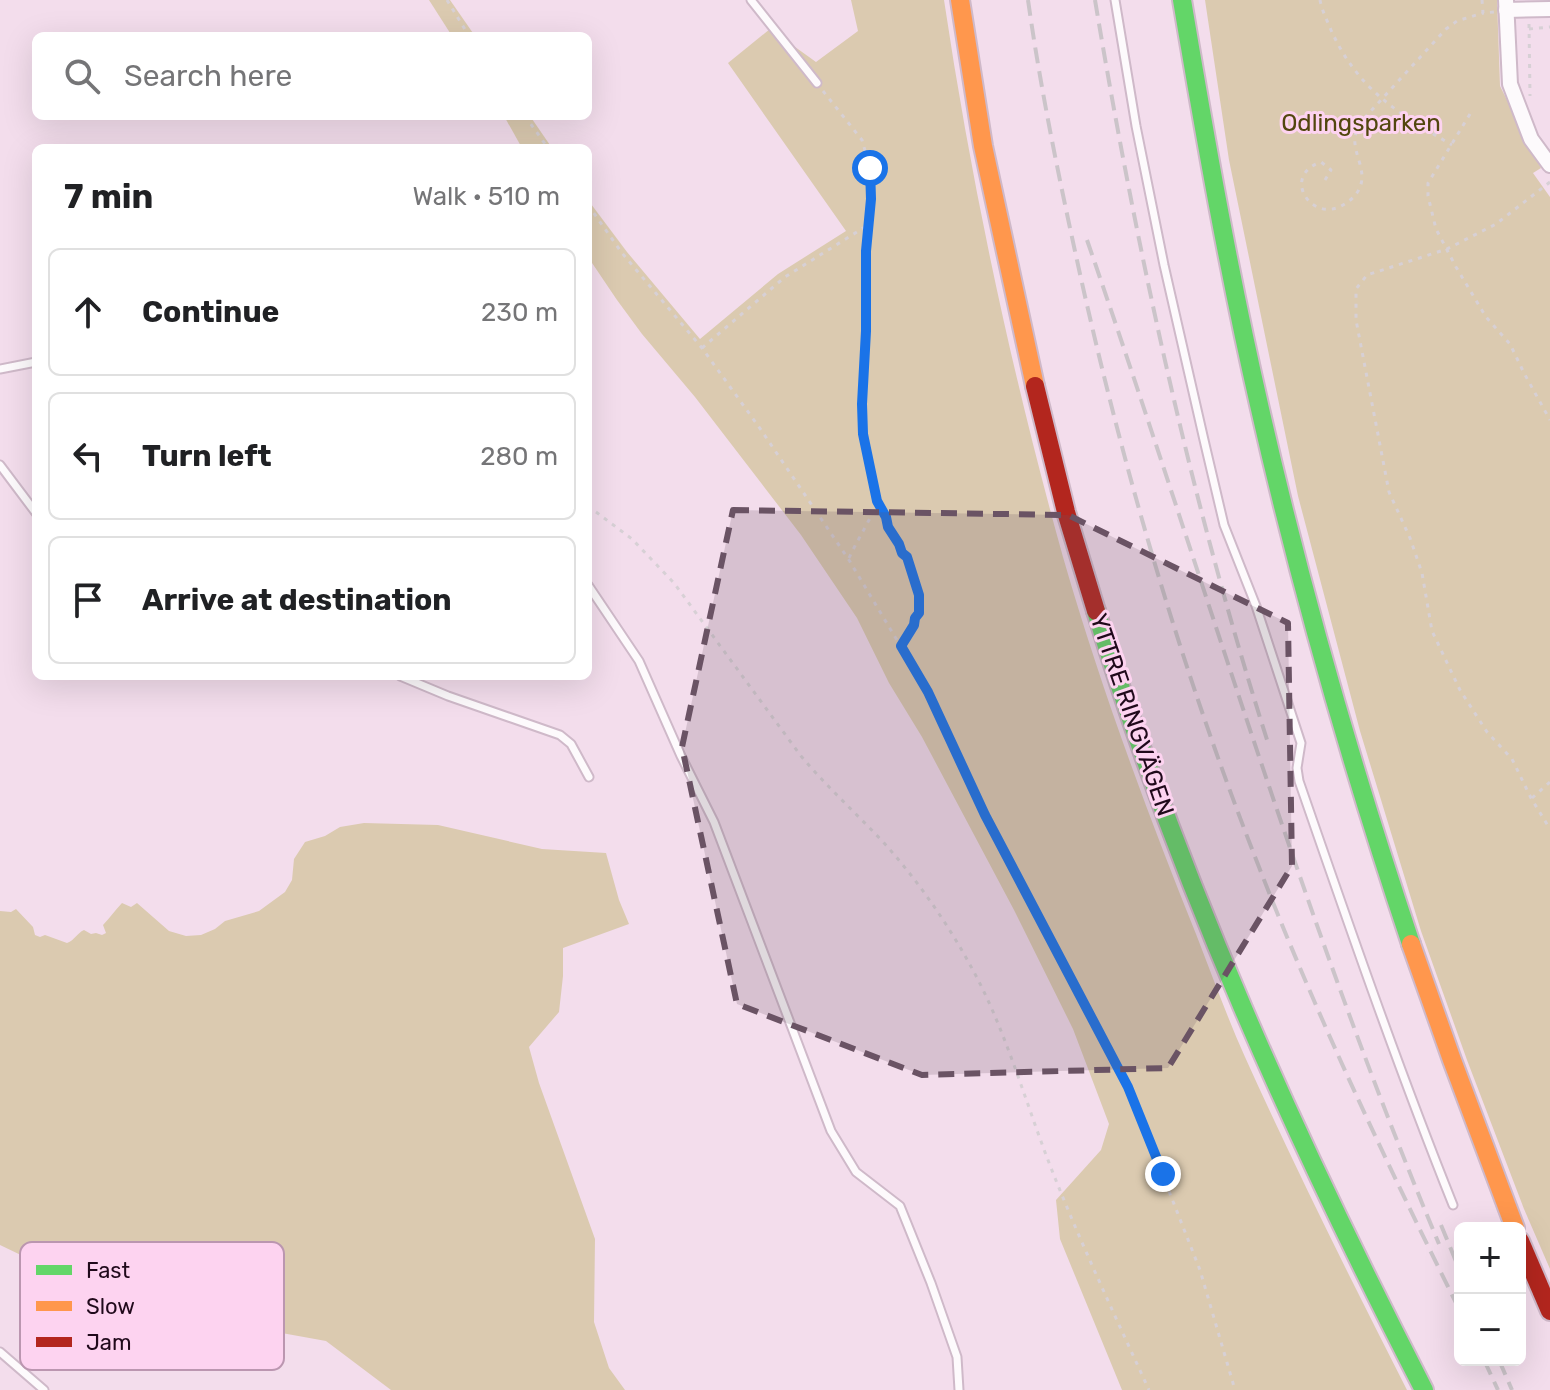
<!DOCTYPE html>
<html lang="en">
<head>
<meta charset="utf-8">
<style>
  :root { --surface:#fff; --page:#f2f2f2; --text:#202124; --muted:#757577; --line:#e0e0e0 }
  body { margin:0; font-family:Rubik,sans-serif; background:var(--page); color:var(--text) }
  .controls { position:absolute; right:24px; bottom:24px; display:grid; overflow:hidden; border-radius:12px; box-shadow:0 8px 32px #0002 }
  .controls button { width:72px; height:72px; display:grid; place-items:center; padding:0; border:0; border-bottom:2px solid var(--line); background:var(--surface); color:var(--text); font:40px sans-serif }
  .stop { position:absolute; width:24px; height:24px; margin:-18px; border:6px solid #1a73e8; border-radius:50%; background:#fff }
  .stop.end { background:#1a73e8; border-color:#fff; box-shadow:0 2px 8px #0008 }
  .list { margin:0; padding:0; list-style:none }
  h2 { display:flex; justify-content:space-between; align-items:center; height:104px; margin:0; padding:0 32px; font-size:34px }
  h2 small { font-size:26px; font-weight:400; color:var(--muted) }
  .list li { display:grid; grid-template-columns:52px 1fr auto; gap:24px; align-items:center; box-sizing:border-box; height:128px; margin:0 16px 16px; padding:0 16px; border:2px solid var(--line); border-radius:12px }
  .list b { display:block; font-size:30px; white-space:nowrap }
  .list em { font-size:26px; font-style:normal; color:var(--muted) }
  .icon { flex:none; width:44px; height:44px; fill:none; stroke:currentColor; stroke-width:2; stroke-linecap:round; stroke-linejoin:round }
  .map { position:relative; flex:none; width:1550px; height:1390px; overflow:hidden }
  .search { position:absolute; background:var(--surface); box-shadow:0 8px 32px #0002; left:32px; top:32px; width:560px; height:88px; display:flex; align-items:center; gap:20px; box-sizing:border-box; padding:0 28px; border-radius:12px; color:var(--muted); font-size:30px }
  .panel { position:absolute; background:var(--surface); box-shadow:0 8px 32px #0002; left:32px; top:144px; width:560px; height:536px; border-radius:12px }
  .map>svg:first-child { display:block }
</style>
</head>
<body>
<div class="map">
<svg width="1550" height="1390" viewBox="0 0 1550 1390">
  <rect width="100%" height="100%" fill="#f3ddec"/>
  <g fill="#dbcab0">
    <path d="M429,0h21l25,36h-23z"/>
    <path d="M851,0h93c28,188 68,374 119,557 37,128 83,253 133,377 16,41 31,83 49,123 51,113 106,223 162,333h-285l-62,-151 -4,-39 45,-50 8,-26 -36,-95 -59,-119 -92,-173 -33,-54 -32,-65 -56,-83 -106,-138 -53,-63 -25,-34 -29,-43v-57l39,52 73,87 78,-65 68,-43 -118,-168 42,-34 46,33 42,-31z"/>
    <path d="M1205,0h292l3,86 41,82 -8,5 17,24v1072l-26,-60 -57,-149 -46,-129 -61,-200 -62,-235 -69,-336z"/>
    <path d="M504,116h26l22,32h-30z"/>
    <path d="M364,823l74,2 104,24 64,4 13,47 10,24 -66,24v28l-4,36 -30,35 10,36 56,156 -1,83 15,46 16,22h-234l-65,-49 -201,-36 -125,-60v-334l11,1 5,-3 17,18 2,8 5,2 5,-2 22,8c8,-3 10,-10 17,-13l7,4 5,-1 6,2 4,-2 -3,-8c7,-7 12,-15 19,-22l9,4 6,-4 32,28 17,5 15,-1 14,-6 10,-8 34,-10 26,-19 7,-12 2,-21 11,-17 20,-6 15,-9z"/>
  </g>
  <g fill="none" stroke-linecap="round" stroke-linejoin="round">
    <g stroke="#cfb9c9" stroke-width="11">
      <g id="lane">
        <path d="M751,0l66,83"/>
        <path d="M1115,0l21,126 28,139 40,175 20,85 32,81 45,137 -4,25 2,13c49,142 98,284 154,424"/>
        <path d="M0,369l36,-7"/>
        <path d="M0,465l36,48"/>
        <path d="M588,585l51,76 42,95 33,66 117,309 25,41 44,34 31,77 26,74 2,33"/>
        <path d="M400,676l48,20 112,39 11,9 18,33"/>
        <path d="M0,1352l44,38"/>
      </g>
    </g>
    <g stroke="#cfb9c9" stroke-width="18">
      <g id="street">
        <path d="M1506,0l4,84 21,55 19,26"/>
        <path d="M1506,10l44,-1"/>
      </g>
    </g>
    <g stroke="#cfb9c9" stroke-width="22">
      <g id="fast">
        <path d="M1182,0c23,137 47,274 78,409 41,181 92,359 151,535"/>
        <path d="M1096,611c83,270 199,528 328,779"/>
      </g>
    </g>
    <g stroke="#cfb9c9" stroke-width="22">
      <g id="slow">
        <path d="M960,0l23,146 52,240"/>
        <path d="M1411,944l41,116 63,168"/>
      </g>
    </g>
    <g stroke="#cfb9c9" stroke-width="22">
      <g id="jam">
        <path d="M1035,386l31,126 30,99"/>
        <path d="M1520,1241l30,70"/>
      </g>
    </g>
    <g stroke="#d7d0d5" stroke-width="3" stroke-dasharray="4 6" stroke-linecap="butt">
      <path d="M447,0l22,36"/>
      <path d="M1320,0c2,11 7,20 11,30 27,60 67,83 121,115"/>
      <path d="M1482,0l1,13 11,-1"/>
      <path d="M1529,24l1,72"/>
      <path d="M1529,29l21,-2"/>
      <path d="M823,91l39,49 8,28 1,31 -5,52v80l-4,73 1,30 9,51 5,16 9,16 2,10 11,17 3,9 5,4 12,38v18l-4,5 -1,7 -13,21"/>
      <path d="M1470,114l-42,69v13l8,33 20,38 30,50 24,27 14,29 26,47"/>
      <path d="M525,116l23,32"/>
      <path d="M1325,180l6,-10 -10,-8c-41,14 -9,62 22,43 7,-4 14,-10 17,-18 7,-17 -7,-33 -5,-50 1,-5 3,-9 4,-13l87,-95 11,-8 26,-8"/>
      <path d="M1550,182l-54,42 -49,25 -80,26 -11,14v31l33,172 21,46 12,35 10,58 28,59 27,42 25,27 19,39 19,31"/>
      <path d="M588,205l34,48 80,95 57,79 90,133 79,132 57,123 143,272 72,183 35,120"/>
      <path d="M702,348l83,-71 83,-52"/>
      <path d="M588,506l44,33 42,44 127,173c26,31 56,58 84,88 32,36 61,77 84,119 36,63 57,142 84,210 29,73 63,145 96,217"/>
      <path d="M849,558c9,-20 21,-36 28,-57"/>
      <path d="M1532,798l18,-16"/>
    </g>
    <use href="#lane" stroke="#fdfafc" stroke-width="7"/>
    <use href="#street" stroke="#fdfafc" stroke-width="14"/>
    <use href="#fast" stroke="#63d668" stroke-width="18"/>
    <use href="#slow" stroke="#ff974d" stroke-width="18"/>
    <use href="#jam" stroke="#b3261e" stroke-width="18"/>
    <g stroke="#cbc4c9" stroke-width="4" stroke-dasharray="16 8" stroke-linecap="butt">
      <path d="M1028,0c13,92 32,183 52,274 45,202 103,400 179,593 59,152 129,299 201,444"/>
      <path d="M1095,0c42,252 96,502 174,746"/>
      <path d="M1087,240c116,335 215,677 352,1004"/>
      <path d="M1441,1225l19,46"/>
      <path d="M1484,1360l14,30"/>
      <path d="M1499,1360l13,30"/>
    </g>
  </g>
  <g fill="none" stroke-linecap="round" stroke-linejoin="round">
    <path stroke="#1a73e8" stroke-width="10" d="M870,168l1,31 -5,52v80l-4,73 1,30 14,67 9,16 2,10 11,17 3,9 5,4 12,38v18l-4,5 -1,7 -13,21 27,46 57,123 143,272 35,87"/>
  </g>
  <path fill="#6a5364" fill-opacity="0.2" stroke="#6a5364" stroke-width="6" stroke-dasharray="16 10" stroke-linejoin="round" d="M733,510l335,5 220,108 4,243 -124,202 -246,7 -185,-71 -55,-257z"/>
  <g text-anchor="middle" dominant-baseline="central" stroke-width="6" stroke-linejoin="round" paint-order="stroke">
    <g font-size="24" fill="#52460e" stroke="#fdd3f0">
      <text x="1361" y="123">Odlingsparken</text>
    </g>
    <g font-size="24" fill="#20091b" stroke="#fdd3f0">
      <text transform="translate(1132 715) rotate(71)">YTTRE RINGVÄGEN</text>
    </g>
  </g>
  <rect x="20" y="1242" width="264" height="128" rx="12" fill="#fdd3f0" stroke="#bb96b0" stroke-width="2"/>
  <rect x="36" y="1265" width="36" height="10" fill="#63d668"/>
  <rect x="36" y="1301" width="36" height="10" fill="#ff974d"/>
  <rect x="36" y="1337" width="36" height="10" fill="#b3261e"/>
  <g font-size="22" fill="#20091b">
    <text x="86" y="1278">Fast</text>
    <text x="86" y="1314">Slow</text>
    <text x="86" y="1350">Jam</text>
  </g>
</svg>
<div class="controls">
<button>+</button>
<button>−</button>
</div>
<div class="stop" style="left:870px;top:168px"></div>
<div class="stop end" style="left:1163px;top:1174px"></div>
<div class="search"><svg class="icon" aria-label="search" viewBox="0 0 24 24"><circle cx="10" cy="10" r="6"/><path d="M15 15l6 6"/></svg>Search here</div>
<section class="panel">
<h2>7 min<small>Walk · 510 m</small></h2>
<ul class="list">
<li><svg class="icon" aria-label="ahead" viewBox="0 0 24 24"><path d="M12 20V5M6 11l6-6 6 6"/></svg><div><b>Continue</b></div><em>230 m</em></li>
<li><svg class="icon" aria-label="left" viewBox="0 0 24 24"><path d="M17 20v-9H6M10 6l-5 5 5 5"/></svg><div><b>Turn left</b></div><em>280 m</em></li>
<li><svg class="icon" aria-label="arrive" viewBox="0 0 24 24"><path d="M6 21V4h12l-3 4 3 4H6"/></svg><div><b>Arrive at destination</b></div></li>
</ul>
</section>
</div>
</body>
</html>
